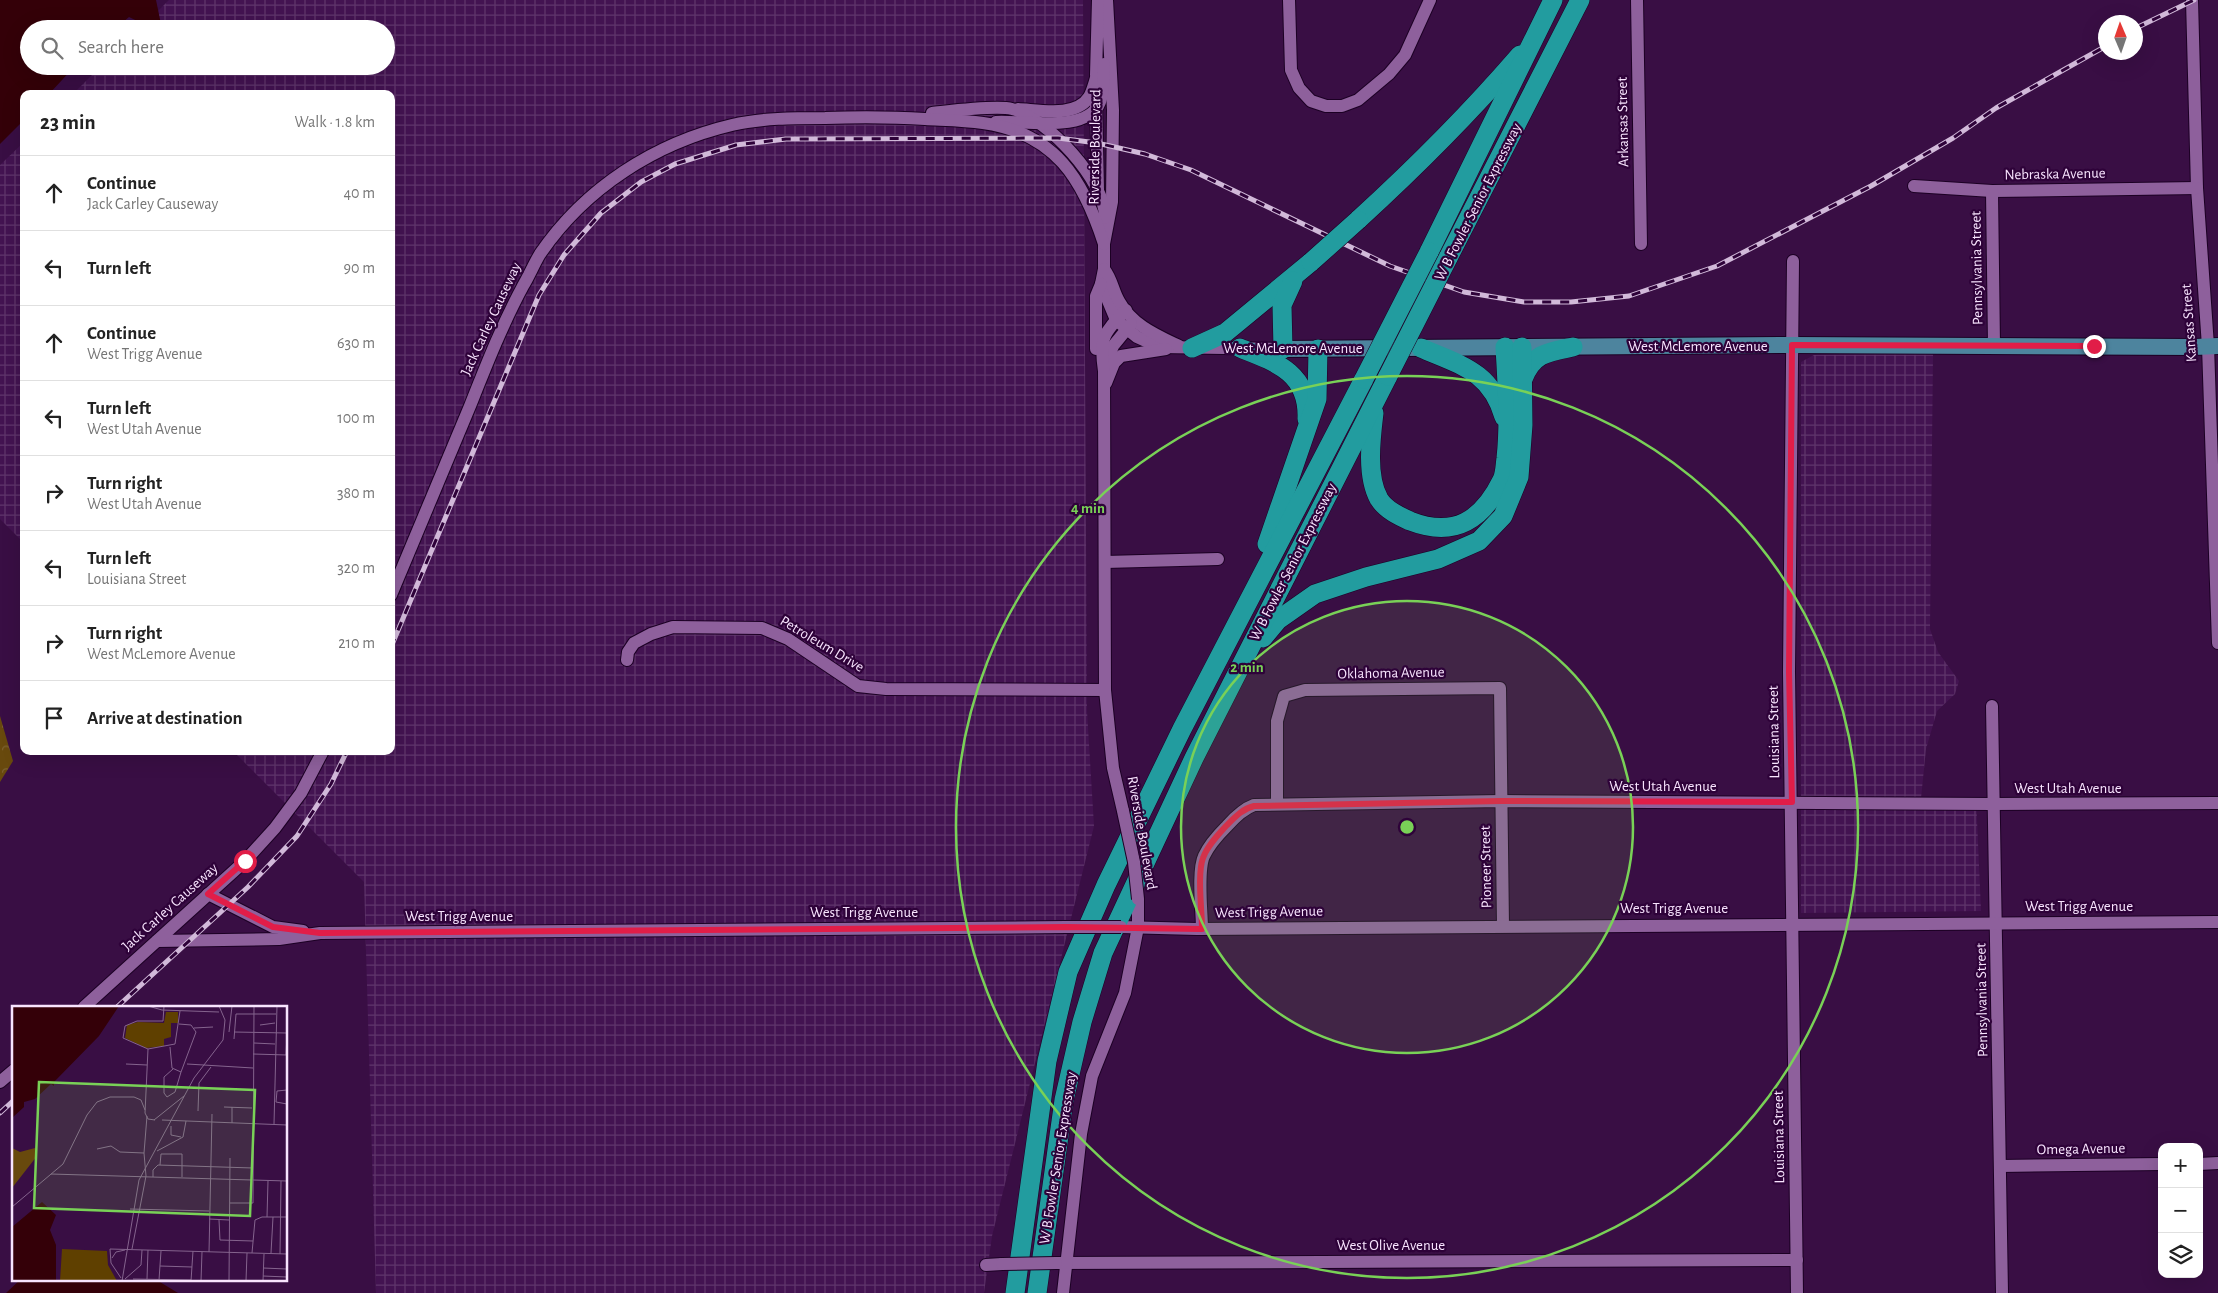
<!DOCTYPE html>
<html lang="en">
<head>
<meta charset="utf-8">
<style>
  :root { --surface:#fff; --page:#f6f6f6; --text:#222; --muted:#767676; --line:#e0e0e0 }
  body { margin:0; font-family:"Alegreya Sans",sans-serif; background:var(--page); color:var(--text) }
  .controls { position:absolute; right:15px; bottom:15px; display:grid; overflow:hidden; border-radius:10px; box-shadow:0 5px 20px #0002 }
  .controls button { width:45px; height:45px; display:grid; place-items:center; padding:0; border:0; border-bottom:1px solid var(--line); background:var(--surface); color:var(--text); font:25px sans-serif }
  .compass { position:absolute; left:2098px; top:15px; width:45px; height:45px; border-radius:50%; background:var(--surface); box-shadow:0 5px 20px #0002; rotate:358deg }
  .stop { position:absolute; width:15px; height:15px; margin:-11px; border:4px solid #e11d48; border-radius:50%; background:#fff }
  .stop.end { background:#e11d48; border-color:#fff; box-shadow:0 1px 5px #0008 }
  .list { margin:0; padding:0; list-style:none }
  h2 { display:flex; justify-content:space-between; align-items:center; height:65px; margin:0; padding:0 20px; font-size:21px }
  h2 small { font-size:16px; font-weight:400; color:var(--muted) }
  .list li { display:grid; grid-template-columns:32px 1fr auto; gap:15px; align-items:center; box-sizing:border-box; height:75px; padding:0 20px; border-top:1px solid var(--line) }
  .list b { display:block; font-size:19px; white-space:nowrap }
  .list p { margin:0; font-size:16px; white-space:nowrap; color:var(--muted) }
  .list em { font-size:16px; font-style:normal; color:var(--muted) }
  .icon { flex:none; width:28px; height:28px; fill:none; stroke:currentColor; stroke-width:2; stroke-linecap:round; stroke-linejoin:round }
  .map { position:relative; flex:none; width:2218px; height:1293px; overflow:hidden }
  .search { position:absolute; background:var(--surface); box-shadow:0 5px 20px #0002; left:20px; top:20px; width:375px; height:55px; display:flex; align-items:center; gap:12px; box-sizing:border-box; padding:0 18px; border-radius:28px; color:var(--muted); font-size:19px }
  .panel { position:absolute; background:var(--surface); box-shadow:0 5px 20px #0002; left:20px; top:90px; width:375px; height:665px; border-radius:10px }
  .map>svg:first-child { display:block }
</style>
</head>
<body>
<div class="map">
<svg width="2218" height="1293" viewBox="0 0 2218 1293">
  <defs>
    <pattern id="industrial-grid" width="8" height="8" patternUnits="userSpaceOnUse" patternTransform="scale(1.25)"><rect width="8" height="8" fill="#431351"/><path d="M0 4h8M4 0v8" fill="none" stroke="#5f356b"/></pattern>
    <pattern id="forest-crowns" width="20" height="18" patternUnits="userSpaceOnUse" patternTransform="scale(1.25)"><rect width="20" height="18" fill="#68490d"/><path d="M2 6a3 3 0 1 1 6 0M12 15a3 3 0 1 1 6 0" fill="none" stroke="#7e6331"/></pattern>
  </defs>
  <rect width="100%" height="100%" fill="#390e44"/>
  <g fill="url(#industrial-grid)">
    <path d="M169,0h914l4,711 7,115 -102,410 -8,57h-608l-12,-411 -131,-131h158v-657h-318l28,-28h285v-37h-246z"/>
    <path d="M24,142v401l-24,-24v-354z"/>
    <path d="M1933,354l-3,275 8,23 21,29 -4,13 -18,17 -11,38 -5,49 55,-1 5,114 -180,2v-551l13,-7z"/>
  </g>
  <path fill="url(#forest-crowns)" d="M0,716l13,45 -13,21z"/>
  <g fill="#340008">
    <path d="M0,0h156l6,29h-8l-25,-12 -14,12h-86v37h46l-26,28h-25v26l-24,24z"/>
    <path d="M21,1279h134l23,14h-172z"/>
  </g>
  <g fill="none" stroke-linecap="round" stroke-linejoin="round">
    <g stroke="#1c0024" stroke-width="14">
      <g id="minor">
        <path d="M1107,0l6,110 -1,92 -8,42v25l-3,15 15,36 21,17 22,10 124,2"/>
        <path d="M1289,0l2,70 8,18 12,13 15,5h16l16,-6 31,-26 16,-19 25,-55"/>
        <path d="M1637,0l4,244"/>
        <path d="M2192,0l5,188 11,158 10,297"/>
        <path d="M1096,75l2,-75"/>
        <path d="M1096,102l2,88"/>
        <path d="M1018,109c21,1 58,9 71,-12 3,-5 5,-13 7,-19"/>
        <path d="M932,113c19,-2 64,-8 80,-4 35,9 94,72 93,109"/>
        <path d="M996,122c26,-2 92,12 104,-20 4,-11 4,-27 4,-38"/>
        <path d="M1914,186l78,5 205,-3"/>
        <path d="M1992,191l2,154"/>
        <path d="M1793,261l-4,411 8,621"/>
        <path d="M1104,269c8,10 9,22 15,32 13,24 37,34 60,45"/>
        <path d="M1096,349v-53l5,-12"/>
        <path d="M1105,368l8,-22 18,-22"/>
        <path d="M1106,383l8,-20 7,-7 45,-7"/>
        <path d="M1105,562l113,-3"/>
        <path d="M391,595c26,-63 53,-126 79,-189 16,-40 32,-81 53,-120 6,-10 11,-22 17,-32 45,-66 115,-111 192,-129 30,-7 62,-7 93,-7 34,-1 67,-1 100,1 19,1 39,1 58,4 72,10 100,56 121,121"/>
        <path d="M627,660l1,-8 6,-9 17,-9 22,-7 89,1 26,11 70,47 28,3 219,1"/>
        <path d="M1992,706l10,587"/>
        <path d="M1277,804v-83l7,-25 21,-6 195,-2 3,238"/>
        <path d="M1123,811l-10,-43 -8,-78 -1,-319c-5,-32 -1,-38 22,-61"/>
        <path d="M208,894l65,33 30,4"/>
        <path d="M1121,927l76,2 1021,-7"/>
        <path d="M1202,929c0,-17 -5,-58 2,-73 5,-11 14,-21 23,-30 8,-9 16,-17 27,-21l247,-4 491,3 226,-1"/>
        <path d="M157,941l122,-2 41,-6 746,-6"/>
        <path d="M84,1007l161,-146 30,-33 26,-35 22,-42"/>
        <path d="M0,1082l14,-12"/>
        <path d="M2199,1164l19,-1"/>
        <path d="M2000,1166l162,-2"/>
        <path d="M1056,1263l741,-3"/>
        <path d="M986,1265l16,-1"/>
        <path d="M1063,1293l18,-159 11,-58 33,-83 13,-66v-28"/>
      </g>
    </g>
    <g stroke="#1c0024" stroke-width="18">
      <path id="major" d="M1283,349l509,-4 403,2 23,-1"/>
    </g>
    <g stroke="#1c0024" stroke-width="20">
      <g id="highway">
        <path d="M1358,220c57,-52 111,-106 162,-165"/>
        <path d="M1429,252l124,-252"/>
        <path d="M1448,258l132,-258"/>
        <path d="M1192,348l33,-15 86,-71"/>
        <path d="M1240,348c36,14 69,25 67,71"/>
        <path d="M1421,348c39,17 70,23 83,69"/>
        <path d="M1283,349l-1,-44 11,-24"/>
        <path d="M1523,379c10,-26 25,-27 50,-32"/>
        <path d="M1374,413c-3,25 -8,63 5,86 7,11 20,17 31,22 44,17 72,0 92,-41 3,-6 3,-15 4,-22 4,-37 1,-74 -1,-111"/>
        <path d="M1267,544l50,-145 1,-50"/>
        <path d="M1263,638l15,-18 37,-26 51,-17 72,-18 41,-18 24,-25 16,-39 4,-52 -1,-78"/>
        <path d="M1015,1293l32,-232 21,-89 38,-87 76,-156 182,-350"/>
        <path d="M1037,1293l27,-193 18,-78 21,-69 91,-195 194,-382"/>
      </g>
    </g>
    <use href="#minor" stroke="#8e609c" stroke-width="12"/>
    <use href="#major" stroke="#4d849e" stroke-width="16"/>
    <use href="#highway" stroke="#229c9f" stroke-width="19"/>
    <g stroke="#d1b9d9" stroke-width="5">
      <g id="rail">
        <path d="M2136,28l58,-28"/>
        <path d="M391,647l148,-352 25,-40 37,-42 40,-31 34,-18 61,-19 50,-6 272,-1 39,5 48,11 46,16 199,96 74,26 60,10h47l58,-6 88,-30 154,-80 82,-48 43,-30 110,-62"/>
        <path d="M117,1007l131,-120 49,-51 34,-52 16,-33"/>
        <path d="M0,1113l14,-13"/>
      </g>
    </g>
    <use href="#rail" stroke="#2e0239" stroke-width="3" stroke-dasharray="9" stroke-linecap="butt"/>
    <g stroke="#1c0024" stroke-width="14" stroke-linecap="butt">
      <g id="minor-bridge">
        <path d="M1123,811l11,51 4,37"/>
        <path d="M1066,927h55"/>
        <path d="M1002,1264l54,-1"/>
      </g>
    </g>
    <g stroke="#1c0024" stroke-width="20" stroke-linecap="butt">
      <g id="highway-bridge">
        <path d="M1311,262l47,-42"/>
        <path d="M1388,376l60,-118"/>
        <path d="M1364,379l65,-127"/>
      </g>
    </g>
    <use href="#minor-bridge" stroke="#8e609c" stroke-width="12"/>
    <use href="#highway-bridge" stroke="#229c9f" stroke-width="19"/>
  </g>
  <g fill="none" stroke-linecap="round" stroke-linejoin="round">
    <path stroke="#e11d48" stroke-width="6" d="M245,861l-37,33 65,33 47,6 746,-6 136,2c0,-18 -5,-55 1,-71 4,-12 15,-23 23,-32 9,-9 16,-17 28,-20l247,-5 291,1 -3,-130 3,-327 302,1"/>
  </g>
  <circle cx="1407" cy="827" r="226" fill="#79d157" fill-opacity=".12"/>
  <g fill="none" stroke="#79d157" stroke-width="2.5">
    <circle cx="1407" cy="827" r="226"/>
    <circle cx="1407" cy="827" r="451"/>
  </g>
  <g text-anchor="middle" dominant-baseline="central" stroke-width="4.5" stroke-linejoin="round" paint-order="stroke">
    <g font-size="15" fill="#f8e4fe" stroke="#2e0239">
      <text transform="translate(1623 122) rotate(-91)">Arkansas Street</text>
      <text transform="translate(1095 147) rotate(-89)">Riverside Boulevard</text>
      <text transform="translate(2055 174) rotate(-1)">Nebraska Avenue</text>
      <text transform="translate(1478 202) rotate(-63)">W B Fowler Senior Expressway</text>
      <text transform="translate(1977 268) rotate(-91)">Pennsylvania Street</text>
      <text transform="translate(491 319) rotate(-65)">Jack Carley Causeway</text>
      <text transform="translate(2189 323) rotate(-94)">Kansas Street</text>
      <text x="1698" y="346">West McLemore Avenue</text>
      <text x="1293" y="348">West McLemore Avenue</text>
      <text transform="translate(1293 562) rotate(-63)">W B Fowler Senior Expressway</text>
      <text transform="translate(822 644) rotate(31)">Petroleum Drive</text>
      <text transform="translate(1391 673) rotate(-1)">Oklahoma Avenue</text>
      <text transform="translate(1774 732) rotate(-91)">Louisiana Street</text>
      <text x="1663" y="786">West Utah Avenue</text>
      <text x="2068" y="788">West Utah Avenue</text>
      <text transform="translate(1142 833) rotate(80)">Riverside Boulevard</text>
      <text transform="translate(1486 867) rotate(-91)">Pioneer Street</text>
      <text x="2079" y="906">West Trigg Avenue</text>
      <text transform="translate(170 907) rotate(-42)">Jack Carley Causeway</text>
      <text x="1674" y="908">West Trigg Avenue</text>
      <text x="864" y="912">West Trigg Avenue</text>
      <text transform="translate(1269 912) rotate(-1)">West Trigg Avenue</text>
      <text x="459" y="916">West Trigg Avenue</text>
      <text transform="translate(1982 1000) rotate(-91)">Pennsylvania Street</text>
      <text transform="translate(1779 1137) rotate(-91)">Louisiana Street</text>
      <text transform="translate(2081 1149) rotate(-1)">Omega Avenue</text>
      <text transform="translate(1058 1158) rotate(-81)">W B Fowler Senior Expressway</text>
      <text x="1391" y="1245">West Olive Avenue</text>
    </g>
  </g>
  <g transform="translate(12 1006)">
    <rect width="275" height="275" fill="#390e44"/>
    <path d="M0,142l8,4 15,-4 2,8 -25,32z" fill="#68490d"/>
    <path d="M154,6h12v11h-7v14l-7,2v7l-18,2 -21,-10 2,-13 11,-3 26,1zM50,243l45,2 1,14 9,16h-57z" fill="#5f4000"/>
    <path d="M0,0h107l-20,30 -45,46v4l-3,-2 -16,15 -11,3v5l-12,11zM30,196l14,13 -6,15 6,15v36h-44v-54z" fill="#340008"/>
    <path fill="none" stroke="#85648e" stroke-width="1" d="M136,0l14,4 57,2M248,19l15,-2M182,22l19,-1M217,26l3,-26M222,26l53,1M222,33l2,-25h40M242,37l21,1M158,41l2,21 9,4 15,-40 -5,-7 -12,-1M136,43l-25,-11 2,-12 12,-5h26l1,-15M241,48l34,1M274,49l1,-21M114,58l21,1M175,58l66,4M161,63l-9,8v16l3,4 8,-5 6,-20M275,84l-10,1 -1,11 11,2M212,101l28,1M186,105l1,-28 12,-16M142,114l30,-24M143,114l-7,-1 -3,-6 3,-64 27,-5 5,-33M150,114l125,5M220,117v-16M262,118l3,-118M159,120v9l10,2M85,143l14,-3 9,6 24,1M145,145l26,-14 3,-16M148,159l1,-11h21v23M39,168l201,6M141,171v-7l5,-5 95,3M241,174l34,1M218,197h23l1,-197M0,201l51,-43 24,-49 10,-13 13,-5h24l7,3 4,10M118,203l79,2M255,211l1,-36M197,213l20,1M207,214l1,20 33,1M98,243l177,5M98,243l1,14 10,15M120,243l14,-73 -2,-23 3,-37M197,246l3,-138M240,247l3,-33 7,-3h25M259,247l2,-36M268,248l1,-73M100,252l4,-6 9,-2M148,260l32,1M251,262l24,1M251,270l24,1M113,273l16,-14 1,-15M121,273l58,1M135,273l1,-29M147,274l2,-29M110,275l17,-101 55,-102 29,-38 2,-20 -6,-14M179,275l2,-30M189,275l1,-29M217,275l1,-123M234,275l1,-28M251,275l1,-27"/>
    <path fill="#79d157" fill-opacity="0.15" stroke="#79d157" stroke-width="2.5" d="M27,76l216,8 -5,126 -216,-8z"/>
    <rect width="275" height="275" fill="none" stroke="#f8e4fe" stroke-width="2.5"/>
  </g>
  <circle cx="1407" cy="827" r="8" fill="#79d157" stroke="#2e0239" stroke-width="2.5"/>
  <g font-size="15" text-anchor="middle" font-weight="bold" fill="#79d157" stroke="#2e0239" stroke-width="4.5" stroke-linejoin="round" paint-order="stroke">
    <text x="1088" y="513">4 min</text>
    <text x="1247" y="672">2 min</text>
  </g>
</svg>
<div class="controls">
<button>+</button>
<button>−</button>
<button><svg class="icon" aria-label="layers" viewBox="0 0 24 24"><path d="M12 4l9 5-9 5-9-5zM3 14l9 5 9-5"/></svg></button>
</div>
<svg class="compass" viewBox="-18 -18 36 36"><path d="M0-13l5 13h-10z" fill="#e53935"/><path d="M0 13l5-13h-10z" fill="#767676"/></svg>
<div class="stop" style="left:245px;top:861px"></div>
<div class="stop end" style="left:2094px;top:346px"></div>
<div class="search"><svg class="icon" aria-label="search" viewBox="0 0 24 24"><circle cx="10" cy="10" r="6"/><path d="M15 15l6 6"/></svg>Search here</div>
<section class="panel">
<h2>23 min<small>Walk · 1.8 km</small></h2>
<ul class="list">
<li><svg class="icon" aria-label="ahead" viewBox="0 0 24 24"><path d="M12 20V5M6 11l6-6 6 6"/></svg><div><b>Continue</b><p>Jack Carley Causeway</p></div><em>40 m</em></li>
<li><svg class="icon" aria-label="left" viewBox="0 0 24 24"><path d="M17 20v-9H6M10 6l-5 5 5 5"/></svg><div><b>Turn left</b></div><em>90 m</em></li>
<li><svg class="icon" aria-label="ahead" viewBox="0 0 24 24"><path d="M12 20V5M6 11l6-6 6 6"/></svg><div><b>Continue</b><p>West Trigg Avenue</p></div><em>630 m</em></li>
<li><svg class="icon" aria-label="left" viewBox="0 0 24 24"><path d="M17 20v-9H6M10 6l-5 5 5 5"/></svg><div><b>Turn left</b><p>West Utah Avenue</p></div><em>100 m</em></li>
<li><svg class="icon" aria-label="right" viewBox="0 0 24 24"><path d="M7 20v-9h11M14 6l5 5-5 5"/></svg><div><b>Turn right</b><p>West Utah Avenue</p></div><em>380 m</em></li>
<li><svg class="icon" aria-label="left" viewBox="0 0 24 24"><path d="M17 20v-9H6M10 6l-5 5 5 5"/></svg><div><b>Turn left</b><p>Louisiana Street</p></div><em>320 m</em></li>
<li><svg class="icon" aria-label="right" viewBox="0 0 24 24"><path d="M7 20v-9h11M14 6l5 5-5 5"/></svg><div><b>Turn right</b><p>West McLemore Avenue</p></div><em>210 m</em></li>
<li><svg class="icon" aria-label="arrive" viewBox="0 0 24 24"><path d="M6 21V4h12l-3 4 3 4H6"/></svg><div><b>Arrive at destination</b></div></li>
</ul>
</section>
</div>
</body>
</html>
